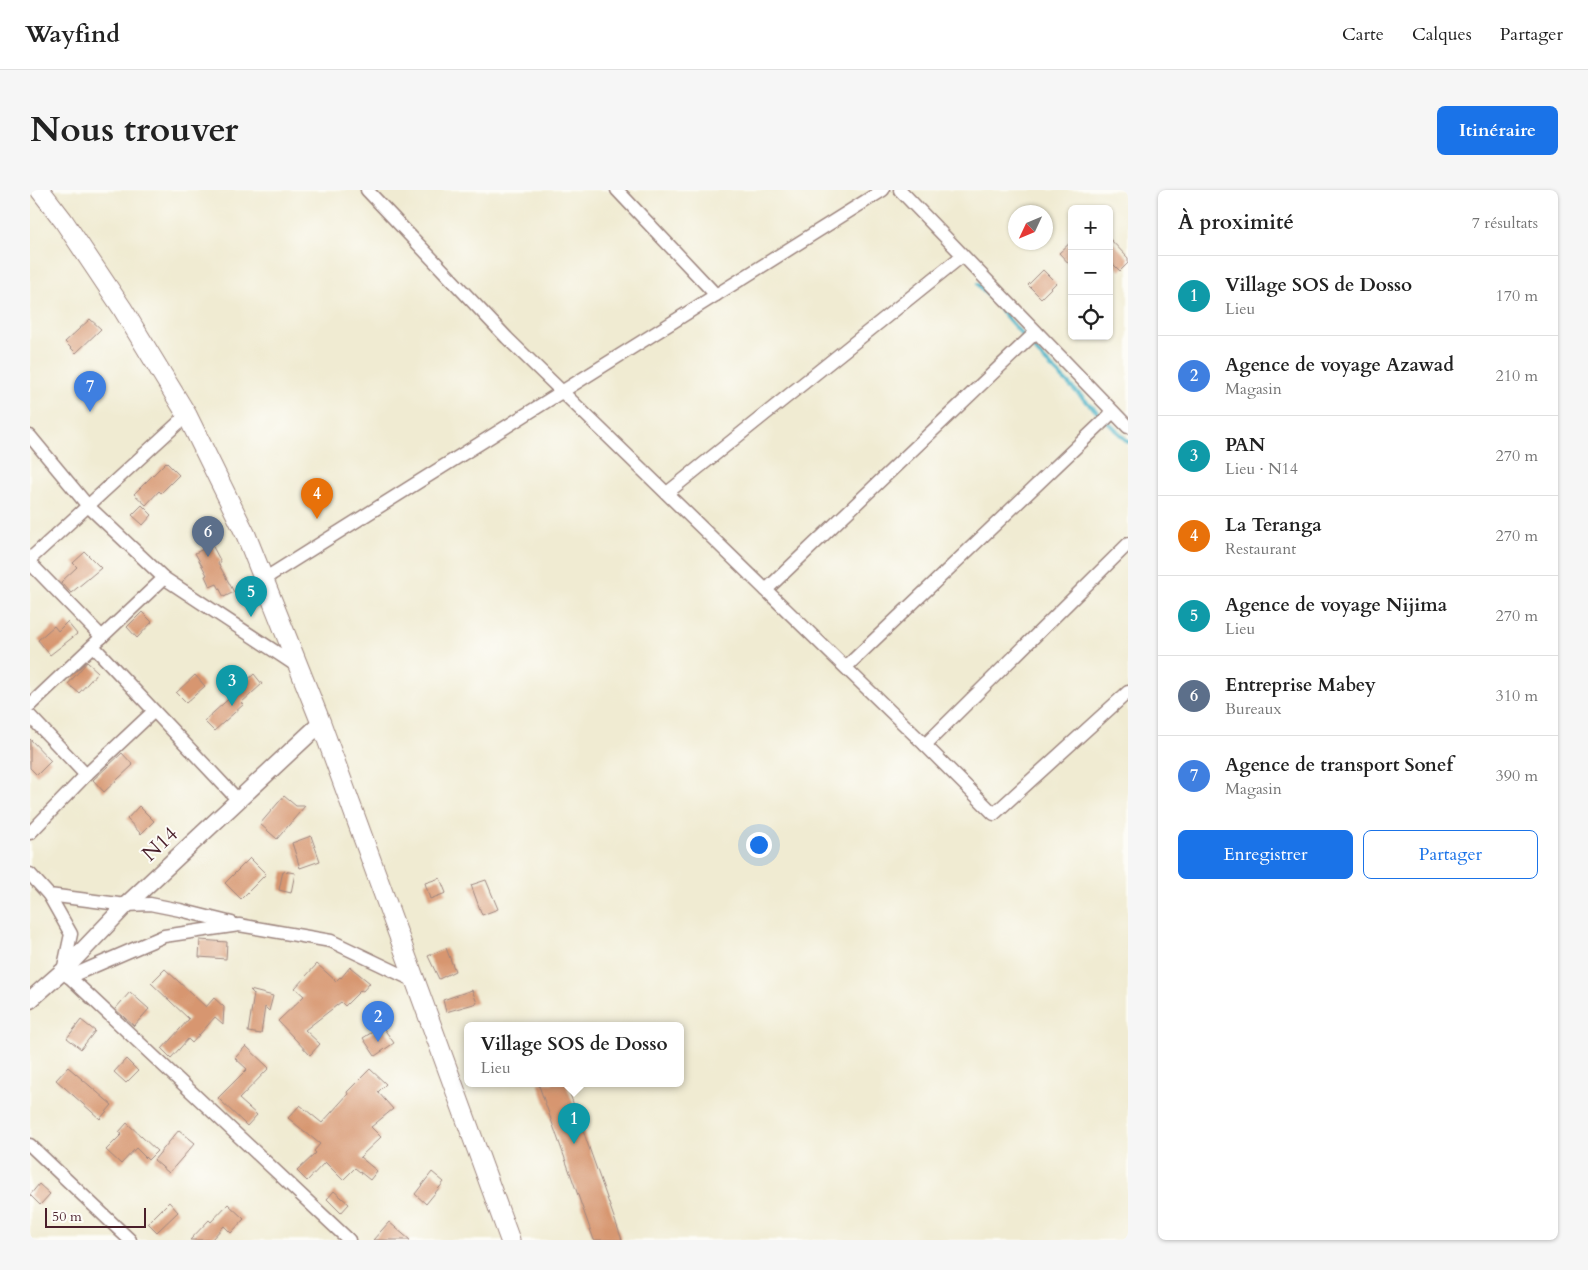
<!DOCTYPE html>
<html lang="fr">
<head>
<meta charset="utf-8">
<style>
  :root { --surface:#fff; --page:#f6f6f6; --text:#222; --muted:#767676; --line:#e0e0e0; --accent:#1a73e8 }
  body { margin:0; font-family:Cardo,serif; background:var(--page); color:var(--text) }
  .controls { position:absolute; right:15px; top:15px; display:grid; overflow:hidden; border-radius:8px; box-shadow:0 1px 4px #0004 }
  .controls button { width:45px; height:45px; display:grid; place-items:center; padding:0; border:0; border-bottom:1px solid var(--line); background:var(--surface); color:var(--text); font:25px sans-serif }
  .compass { position:absolute; left:978px; top:15px; width:45px; height:45px; border-radius:50%; background:var(--surface); box-shadow:0 1px 4px #0004; rotate:226deg }
  .scale { position:absolute; left:15px; bottom:12px; width:101px; box-sizing:border-box; padding-left:5px; border:2px solid #4a1f2b; border-top:0; font-size:14px; line-height:18px; white-space:nowrap; color:#4a1f2b; -webkit-text-stroke:4px #fdfcf7; paint-order:stroke }
  .you { position:absolute; left:728px; top:654px; width:18px; height:18px; margin:-12px; border:4px solid #fff; border-radius:50%; background:#1a73e8; box-shadow:0 0 0 8px #1a73e833 }
  .badge { display:grid; place-items:center; width:32px; height:32px; border-radius:50%; background:var(--accent); color:#fff; font-size:16px; font-weight:700 }
  .pin { position:absolute; translate:-50% -41px; filter:drop-shadow(0 1px 2px #0008) }
  .pin::after { content:''; position:absolute; top:26px; width:18px; height:15px; background:inherit; clip-path:polygon(0 0,100% 0,50% 100%) }
  .popup { position:absolute; left:434px; top:832px; width:220px; height:65px; box-sizing:border-box; display:grid; place-content:center; border-radius:8px; background:var(--surface); filter:drop-shadow(0 1px 4px #0005); font-size:16px; white-space:nowrap; color:var(--muted) }
  .popup b { font-size:19px; color:var(--text) }
  .popup::after { content:''; position:absolute; left:50%; top:100%; margin-left:-10px; border:10px solid transparent; border-top-color:var(--surface) }
  .list { margin:0; padding:0; list-style:none }
  h2 { display:flex; justify-content:space-between; align-items:center; height:65px; margin:0; padding:0 20px; font-size:21px }
  h2 small { font-size:16px; font-weight:400; color:var(--muted) }
  .list li { display:grid; grid-template-columns:32px 1fr auto; gap:15px; align-items:center; box-sizing:border-box; height:80px; padding:0 20px; border-top:1px solid var(--line) }
  .list b { display:block; font-size:19px; white-space:nowrap }
  .list p { margin:0; font-size:16px; white-space:nowrap; color:var(--muted) }
  .list em { font-size:16px; font-style:normal; color:var(--muted) }
  .actions { display:flex; gap:10px; padding:15px 20px }
  .actions a { flex:1; padding:11px 0; border:1px solid var(--accent); border-radius:8px; text-align:center; font-size:18px; color:var(--accent) }
  .actions .main { background:var(--accent); color:#fff }
  .icon { flex:none; width:28px; height:28px; fill:none; stroke:currentColor; stroke-width:2; stroke-linecap:round; stroke-linejoin:round }
  .map { position:relative; flex:none; width:1098px; height:1050px; overflow:hidden; border-radius:8px }
  header { display:flex; align-items:center; gap:30px; box-sizing:border-box; height:70px; padding:0 25px; background:var(--surface); border-bottom:1px solid var(--line) }
  header strong { font-size:24px }
  nav { display:flex; gap:28px; margin-inline-start:auto; font-size:18px }
  .intro { display:flex; align-items:center; justify-content:space-between; box-sizing:border-box; height:120px; padding:0 30px }
  h1 { margin:0; font-size:35px }
  .button { padding:12px 22px; border-radius:8px; background:var(--accent); color:#fff; font-size:18px; font-weight:700 }
  main { display:flex; gap:30px; padding:0 30px }
  aside { flex:1; background:var(--surface); border-radius:8px; box-shadow:0 1px 4px #0004 }
  .map>svg:first-child { display:block }
</style>
</head>
<body>
<header>
<strong>Wayfind</strong>
<nav><a>Carte</a><a>Calques</a><a>Partager</a></nav>
</header>
<div class="intro"><h1>Nous trouver</h1><a class="button">Itinéraire</a></div>
<main>
<div class="map">
<svg width="1098" height="1050" viewBox="0 0 1098 1050">
  <rect width="100%" height="100%" fill="#fdfcf7"/>
  <filter id="ink" filterUnits="userSpaceOnUse"><feTurbulence type="fractalNoise" baseFrequency=".02" numOctaves="2"/><feDisplacementMap in="SourceGraphic" scale="10" xChannelSelector="R" yChannelSelector="G"/><feConvolveMatrix kernelMatrix="1 2 1 2 8 2 1 2 1" color-interpolation-filters="sRGB"/></filter>
  <filter id="wash" filterUnits="userSpaceOnUse"><feTurbulence type="fractalNoise" baseFrequency=".0096" numOctaves="4" result="noise"/><feDisplacementMap in="SourceGraphic" scale="20" xChannelSelector="R" yChannelSelector="G"/><feGaussianBlur stdDeviation="1.12" result="paint"/><feColorMatrix in="noise" values="0 0 0 0 0 0 0 0 0 0 0 0 0 0 0 0 0 1.4 0 .05"/><feComposite in="paint" operator="in"/></filter>
  <g filter="url(#wash)">
    <rect width="100%" height="100%" fill="#f0ebd2"/>
    <g fill="none" stroke-linecap="round" stroke-linejoin="round">
      <path stroke="#47b0c5" stroke-width="4" d="M948,94l66,76 84,82"/>
    </g>
    <g id="blocks">
      <g fill="#d7966f">
        <path d="M1079,48l19,20v5l-8,8 -11,-11z"/>
        <path d="M1042,51v26l-13,-14z"/>
        <path d="M1013,80l13,13 -15,15 -13,-13z"/>
        <path d="M60,129l11,10 -25,24 -11,-11z"/>
        <path d="M136,272l13,13 -18,18 -2,-2 -13,14 -12,-11z"/>
        <path d="M112,315l10,10 -9,10 -11,-10z"/>
        <path d="M182,355l9,17 -3,1 16,29 -10,5 -7,-13 -7,3 -5,-11 2,-1 -12,-22z"/>
        <path d="M55,362l16,16 -30,25 -10,-11 16,-15 -4,-4z"/>
        <path d="M112,422l10,10 -15,16 -10,-11z"/>
        <path d="M37,432l10,12 -27,21 -12,-15 16,-14 4,5z"/>
        <path d="M57,472l11,10 -19,21 -11,-9z"/>
        <path d="M224,484l8,10 -21,19 3,1 -30,27 -10,-10 39,-35 -1,-1z"/>
        <path d="M165,485l10,11 -19,17 -10,-10z"/>
        <path d="M0,549l21,22 -14,14 -7,-7z"/>
        <path d="M92,563l11,12 -29,27 -11,-12z"/>
        <path d="M254,606l12,10h9l-28,33 -17,-15z"/>
        <path d="M109,616l15,15 -13,13 -14,-15z"/>
        <path d="M281,646l9,25 -20,7 -8,-25z"/>
        <path d="M220,668l16,16 -25,25 -16,-16z"/>
        <path d="M253,681l12,2 -4,20 -12,-3z"/>
        <path d="M410,688l6,15 -16,6 -5,-16z"/>
        <path d="M456,690l12,29 -16,6 -11,-30z"/>
        <path d="M170,750l27,2 -1,17 -27,-2z"/>
        <path d="M416,758l9,23 -16,8 -11,-23z"/>
        <path d="M287,774l19,17 4,-4 1,1 9,-11 20,16 -7,8 -2,-1 -16,16 -4,-4 -36,28 15,14 -10,11 -32,-34 26,-25 -9,-8z"/>
        <path d="M135,779l41,38 8,-9 10,9 -1,17 -8,-7 -23,26 -4,-4 -17,19 -9,-9 27,-30 -38,-36z"/>
        <path d="M220,800l23,6 -4,15 -4,-4 -4,27 -13,-2 6,-38z"/>
        <path d="M442,800l5,13 -31,9 -3,-12z"/>
        <path d="M100,802l19,17 -15,17 -19,-17z"/>
        <path d="M51,830l14,11 -14,18 -14,-11z"/>
        <path d="M352,836l12,17 -19,13 -12,-18z"/>
        <path d="M216,856l23,22 -30,31 18,16 -10,11 -29,-28 29,-29 -12,-11z"/>
        <path d="M96,869l12,12 -12,12 -12,-11z"/>
        <path d="M38,877l44,38 -12,14 -44,-39z"/>
        <path d="M340,879l16,15 -8,8 15,17 -22,18 10,10 -21,20 17,14 -7,9 -15,-12 -12,12 -18,-18 -18,19 -10,-10 19,-18 -2,-2 6,-7 -32,-26 12,-13 22,18 26,-29 -1,-2z"/>
        <path d="M508,893h28l56,157h-28z"/>
        <path d="M97,933l30,28 -9,9 -12,-12 -15,16 -15,-14 16,-16 -3,-2z"/>
        <path d="M149,940l16,13 -26,30 -15,-13z"/>
        <path d="M402,982l12,10 -18,22 -11,-10z"/>
        <path d="M9,994l11,10 -10,11 -10,-10z"/>
        <path d="M304,1001l15,13 -8,9 -14,-14z"/>
        <path d="M139,1012l9,10 -21,20 -9,-9z"/>
        <path d="M198,1014l16,15 -13,14 -7,-7 -13,14h-21l19,-20 2,2z"/>
        <path d="M359,1032l21,18h-37z"/>
      </g>
    </g>
  </g>
  <g filter="url(#ink)">
    <use href="#blocks" fill-opacity="0" stroke="#9d857e" stroke-width="1"/>
    <g fill="none" stroke-linecap="round" stroke-linejoin="round">
      <g stroke="#9d857e" stroke-width="15">
        <g id="minor">
          <path d="M337,0l140,148 418,407 69,69 134,-122"/>
          <path d="M587,0l99,105"/>
          <path d="M870,0l228,237"/>
          <path d="M0,246l58,70 76,72 133,88"/>
          <path d="M637,303l295,-237"/>
          <path d="M0,369l157,-144"/>
          <path d="M0,373l72,74"/>
          <path d="M234,389l619,-389"/>
          <path d="M736,400l270,-258"/>
          <path d="M63,456l145,154"/>
          <path d="M816,477l267,-255"/>
          <path d="M0,515l134,-127"/>
          <path d="M0,526l56,59"/>
          <path d="M895,555l203,-201"/>
          <path d="M0,643l56,-58 68,-64"/>
          <path d="M0,684l19,21 77,10 24,-1 30,6 52,13"/>
          <path d="M19,705l22,39 -8,37 286,269"/>
          <path d="M39,787l95,-41 75,-11 92,16 86,41"/>
          <path d="M0,955l100,95"/>
        </g>
      </g>
      <g stroke="#9d857e" stroke-width="19">
        <path id="major" d="M0,810l33,-29 63,-66 195,-182"/>
      </g>
      <g stroke="#9d857e" stroke-width="21">
        <path id="highway" d="M10,0l23,30 59,88 65,107 59,120 75,188 189,517"/>
      </g>
      <use href="#minor" stroke="#fff" stroke-width="12"/>
      <use href="#major" stroke="#fff" stroke-width="16"/>
      <use href="#highway" stroke="#fff" stroke-width="19"/>
    </g>
  </g>
  <g text-anchor="middle" dominant-baseline="central" stroke-width="4" stroke-linejoin="round" paint-order="stroke">
    <g font-size="21" fill="#4a1f2b" stroke="#fdfcf7">
      <text transform="translate(130 654) rotate(-43)">N14</text>
    </g>
  </g>
</svg>
<div class="controls">
<button>+</button>
<button>−</button>
<button><svg class="icon" aria-label="locate" viewBox="0 0 24 24"><circle cx="12" cy="12" r="6"/><path d="M12 2v4M12 18v4M2 12h4M18 12h4"/></svg></button>
</div>
<svg class="compass" viewBox="-18 -18 36 36"><path d="M0-13l5 13h-10z" fill="#e53935"/><path d="M0 13l5-13h-10z" fill="#767676"/></svg>
<div class="scale">50 m</div>
<div class="you"></div>
<div class="pin badge" style="left:544px;top:954px;background:#0f9aa8">1</div>
<div class="popup"><b>Village SOS de Dosso</b>Lieu</div>
<div class="pin badge" style="left:348px;top:852px;background:#3f7fe0">2</div>
<div class="pin badge" style="left:202px;top:516px;background:#0f9aa8">3</div>
<div class="pin badge" style="left:287px;top:329px;background:#e8710a">4</div>
<div class="pin badge" style="left:221px;top:427px;background:#0f9aa8">5</div>
<div class="pin badge" style="left:178px;top:367px;background:#5c6f8a">6</div>
<div class="pin badge" style="left:60px;top:222px;background:#3f7fe0">7</div>
</div>
<aside>
<h2>À proximité<small>7 résultats</small></h2>
<ul class="list">
<li><span class="badge" style="background:#0f9aa8">1</span><div><b>Village SOS de Dosso</b><p>Lieu</p></div><em>170 m</em></li>
<li><span class="badge" style="background:#3f7fe0">2</span><div><b>Agence de voyage Azawad</b><p>Magasin</p></div><em>210 m</em></li>
<li><span class="badge" style="background:#0f9aa8">3</span><div><b>PAN</b><p>Lieu · N14</p></div><em>270 m</em></li>
<li><span class="badge" style="background:#e8710a">4</span><div><b>La Teranga</b><p>Restaurant</p></div><em>270 m</em></li>
<li><span class="badge" style="background:#0f9aa8">5</span><div><b>Agence de voyage Nijima</b><p>Lieu</p></div><em>270 m</em></li>
<li><span class="badge" style="background:#5c6f8a">6</span><div><b>Entreprise Mabey</b><p>Bureaux</p></div><em>310 m</em></li>
<li><span class="badge" style="background:#3f7fe0">7</span><div><b>Agence de transport Sonef</b><p>Magasin</p></div><em>390 m</em></li>
</ul>
<div class="actions"><a class="main">Enregistrer</a><a>Partager</a></div>
</aside>
</main>
</body>
</html>
